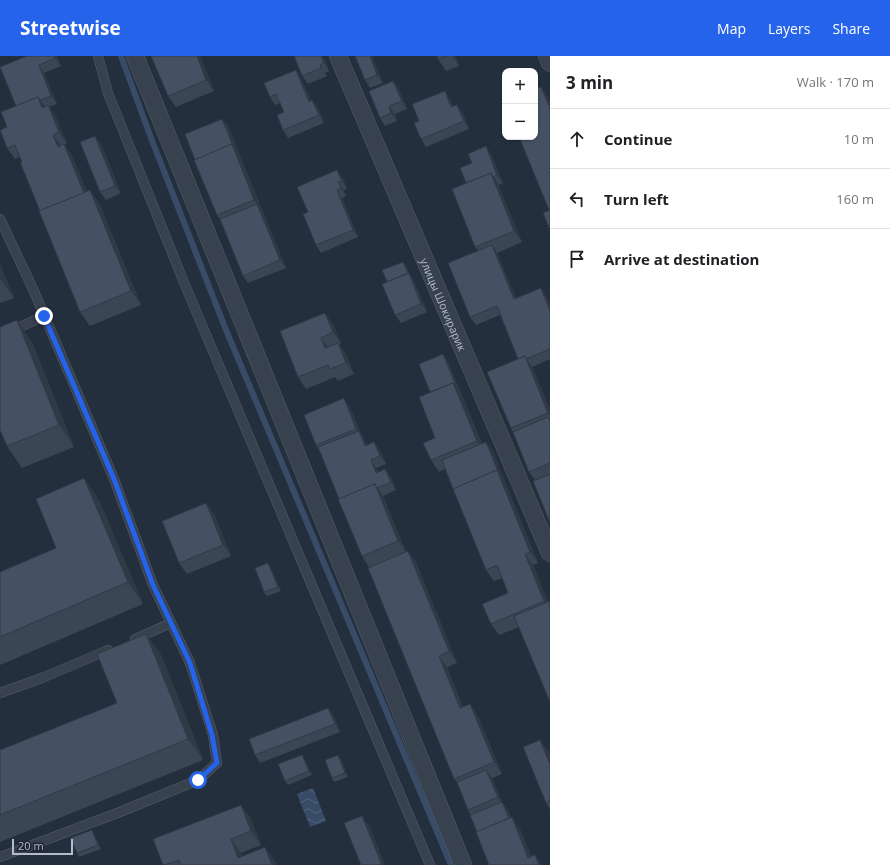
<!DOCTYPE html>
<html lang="en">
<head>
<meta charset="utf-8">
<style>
  :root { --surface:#fff; --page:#f6f6f6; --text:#202124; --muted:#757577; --line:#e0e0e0; --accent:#2563eb }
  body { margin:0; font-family:"Open Sans",sans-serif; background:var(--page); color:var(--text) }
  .controls { position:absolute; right:12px; top:12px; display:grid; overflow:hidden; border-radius:8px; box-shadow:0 1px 3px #0004 }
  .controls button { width:36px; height:36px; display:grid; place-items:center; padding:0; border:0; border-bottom:1px solid var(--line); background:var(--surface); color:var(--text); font:20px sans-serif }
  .scale { position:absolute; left:12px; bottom:10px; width:61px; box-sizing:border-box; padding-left:4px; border:2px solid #b4bcc9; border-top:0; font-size:11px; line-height:14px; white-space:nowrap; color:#b4bcc9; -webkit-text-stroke:3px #1d2633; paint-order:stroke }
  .stop { position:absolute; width:12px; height:12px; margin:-9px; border:3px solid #2563eb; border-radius:50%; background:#fff }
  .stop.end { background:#2563eb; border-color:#fff; box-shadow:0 1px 4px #0008 }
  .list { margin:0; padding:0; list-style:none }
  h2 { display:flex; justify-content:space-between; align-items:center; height:52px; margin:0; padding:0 16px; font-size:17px }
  h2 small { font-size:13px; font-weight:400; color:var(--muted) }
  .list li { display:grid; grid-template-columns:26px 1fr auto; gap:12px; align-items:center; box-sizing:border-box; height:60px; padding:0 16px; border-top:1px solid var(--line) }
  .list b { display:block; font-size:15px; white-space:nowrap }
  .list em { font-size:13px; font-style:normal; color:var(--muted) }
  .icon { flex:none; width:22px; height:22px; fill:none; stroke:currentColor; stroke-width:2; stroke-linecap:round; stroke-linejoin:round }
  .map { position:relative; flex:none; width:550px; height:809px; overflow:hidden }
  header { display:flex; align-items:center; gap:24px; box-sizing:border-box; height:56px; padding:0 20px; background:var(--accent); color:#fff }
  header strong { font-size:19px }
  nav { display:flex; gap:22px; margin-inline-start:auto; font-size:14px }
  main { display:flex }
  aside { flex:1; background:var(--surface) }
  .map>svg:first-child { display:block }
</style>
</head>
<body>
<header>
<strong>Streetwise</strong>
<nav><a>Map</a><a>Layers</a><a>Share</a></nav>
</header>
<main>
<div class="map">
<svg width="550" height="809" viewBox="0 0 550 809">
  <defs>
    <pattern id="water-waves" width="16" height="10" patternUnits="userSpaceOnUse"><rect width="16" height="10" fill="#394c67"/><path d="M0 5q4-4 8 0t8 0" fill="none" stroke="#53647b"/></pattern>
  </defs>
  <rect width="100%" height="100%" fill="#242f3e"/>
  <path fill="url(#water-waves)" d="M313,732l13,33 -16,6 -13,-33z"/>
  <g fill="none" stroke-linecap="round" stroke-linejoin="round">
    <path stroke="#394c67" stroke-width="6" d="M121,0l30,82 75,192 225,535"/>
    <g stroke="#565f6c" stroke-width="10">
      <g id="lane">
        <path d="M98,0l10,37 77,192 245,580"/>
        <path d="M0,163l33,70 81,190 39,106 37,78 23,72 4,28 -19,17 -78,32 -120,45"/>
        <path d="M0,280l44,-20"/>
        <path d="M135,583l36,-16"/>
        <path d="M0,637l42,-15 66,-28"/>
      </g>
    </g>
    <g stroke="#565f6c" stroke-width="18">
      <g id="street">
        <path d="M135,0l328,809"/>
        <path id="s1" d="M338,0l212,497"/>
        <path d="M547,0l3,7"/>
      </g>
    </g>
    <use href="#lane" stroke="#38414e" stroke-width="9"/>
    <use href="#street" stroke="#38414e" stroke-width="17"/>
  </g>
  <g fill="#3b4654">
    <path d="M57,0l4,10 -17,7 13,31 -8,3 7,10 11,27 -3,1 8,11 15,36 3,-2 10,15 41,100 -51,21 -10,-14 -40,-101 -20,-54 -5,2 -8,-11v-21l9,-21 -16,-39z"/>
    <path d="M200,0l14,35 -38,16 -8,-11z"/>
    <path d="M355,0h17l11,27 -13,5 -5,-8z"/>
    <path d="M437,0h18l4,10 -13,5 -8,-12z"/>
    <path d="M324,2l5,13 -4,2 2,3 -19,8 -6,-8z"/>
    <path d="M296,14l5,8 10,23 1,-1 6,8 6,15 -36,15 -5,-8 1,-18 -4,-9 -5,2 -5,-8z"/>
    <path d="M393,25l6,8 8,20 -12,5 2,7 -12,5 -5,-8z"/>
    <path d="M450,43l3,7 10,7 6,16 -43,18 -5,-8 -2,-18z"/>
    <path d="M222,63l6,7 58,142 -38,15 -5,-7 -23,-57 -3,-4z"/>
    <path d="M101,88l20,49 -15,7 -6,-8z"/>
    <path d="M491,98l12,29 -5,2 24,57 -25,11 19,45 30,-2 4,9v54l-18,8 18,43v64l-15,6 -6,-8 -16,-40 -2,-4 7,-69 -18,-44 -24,10 -6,-8 8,-67 -3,-3 -9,-64 6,-20z"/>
    <path d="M343,122l4,11 -3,1 2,6 -4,2 16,39 -37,16 -5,-8 -8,-33z"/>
    <path d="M403,206l3,4 3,7 5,8 13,31 -26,11 -6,-8 -8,-33z"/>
    <path d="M0,208l14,34 -14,5z"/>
    <path d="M333,268l8,20 -2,1 7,9 8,20 -16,7 -3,-4 -29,12 -8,-12 -18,-46z"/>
    <path d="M32,286l42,105 -52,21 -15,-22z"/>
    <path d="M448,306l34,82 10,6 46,113 -5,2 15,37 -29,25 -20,8 -8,-11 17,-31 -6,-15 -8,3 -8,-11 -41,-101 -6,3 -8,-12 4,-22 -5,-46z"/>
    <path d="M349,350l12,27 6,12 13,5 6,14 -10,4 2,4 7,-3 6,8 5,13 -13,6 23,56 10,10 41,101 -10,4 16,40 7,-3 8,12 24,58 -10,4 10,24 6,8 3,8 9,11 11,27 4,-1 7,10h-53l-12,-33 -6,-17 -3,-5 -11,-28 -3,-3 -85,-212 -7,-11 -42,-105 -4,-6z"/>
    <path d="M99,444l44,104 -143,61v-93l56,-24z"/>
    <path d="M206,447l8,11 17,42 -44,18 -8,-11z"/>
    <path d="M268,507l2,4 11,24 -14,5 -3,-4z"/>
    <path d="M146,578l15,21 42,105 -203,82v-92l117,-47z"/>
    <path d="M328,652l6,8 6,16 -80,31 -5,-8z"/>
    <path d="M548,695l2,5v53l-4,-6z"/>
    <path d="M305,703l7,16 -24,10 -3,-4z"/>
    <path d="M341,703l7,18 -14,5 -2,-4z"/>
    <path d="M241,749l10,14 10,26 -20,8 1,3 33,5 1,4h-113z"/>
    <path d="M92,774l2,4 7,15 -22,8 -2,-4z"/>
  </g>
  <g fill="#303945">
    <path d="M54,0h3l4,10 -6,-8z"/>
    <path d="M197,0h3l14,35 -8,-11z"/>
    <path d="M321,0h1l2,2 5,13 -5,-8z"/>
    <path d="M370,0h2l11,27 -6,-8z"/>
    <path d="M452,0h3l4,10z"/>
    <path d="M39,9l5,8 13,31 -6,-8z"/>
    <path d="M320,9l5,8 2,3 -6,-8z"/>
    <path d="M296,14l5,8 13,32 -5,-8z"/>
    <path d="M393,25l6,8 8,20 -5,-8z"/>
    <path d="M541,31l6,8 3,8v5z"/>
    <path d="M445,35l5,8 7,16 -6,-8z"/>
    <path d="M38,41l8,11h-4z"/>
    <path d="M312,44l6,8 6,15 -5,-8z"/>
    <path d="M48,49l8,12 11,27 -8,-12z"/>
    <path d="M457,49l6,8 6,16 -5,-8z"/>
    <path d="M389,50l6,8 2,7 -6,-8z"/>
    <path d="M222,63l6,7 58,142 -6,-8 -23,-56 -3,-4 -22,-56z"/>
    <path d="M53,79l8,11 -3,1z"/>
    <path d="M95,80l6,8 20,49 -6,-7z"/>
    <path d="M64,88l8,12 21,51 -8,-11z"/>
    <path d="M486,90l5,8 12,29 -6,-8z"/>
    <path d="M337,114l6,8 4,11 -5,-8z"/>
    <path d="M491,117l8,12 23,57 -8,-11z"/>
    <path d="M338,126l6,8 2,6 -5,-8z"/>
    <path d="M90,134l10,15 41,100 -10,-14z"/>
    <path d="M337,134l5,8 16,39 -5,-7z"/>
    <path d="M492,189l5,8 23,54 -6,-8z"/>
    <path d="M403,206l3,4 6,15 -3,-4z"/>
    <path d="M0,208l14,34 -14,-19z"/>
    <path d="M409,217l5,8 13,31 -6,-8z"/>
    <path d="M541,232l5,8 4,9v6z"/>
    <path d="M325,257l8,11 8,20 -8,-12z"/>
    <path d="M17,264l15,22 42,105 -15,-22z"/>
    <path d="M321,282l8,11 -4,-1z"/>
    <path d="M338,287l8,11 8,20 -8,-11z"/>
    <path d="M443,298l5,8 37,91 -8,-12 -24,-58z"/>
    <path d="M525,300l8,12 17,42v6l-2,-3z"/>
    <path d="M344,342l5,8 12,27 3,6 6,15 -5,-8 -5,-12 -4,-5z"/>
    <path d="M374,386l6,8 6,14 -6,-8z"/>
    <path d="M486,386l6,8 46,113 -8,-11 -33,-82z"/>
    <path d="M371,404l5,8 5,13 -5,-8z"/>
    <path d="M385,413l6,8 5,13 -5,-8z"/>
    <path d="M84,422l15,22 44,104 -15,-22z"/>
    <path d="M375,428l8,12 23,57 -8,-12z"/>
    <path d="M206,447l8,11 17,42 -8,-11z"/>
    <path d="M408,495l8,11 41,101 -8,-12z"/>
    <path d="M525,498l8,11 17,42v2l-6,-8z"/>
    <path d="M268,507l2,4 11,24 -3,-4z"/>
    <path d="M146,578l15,21 42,105 -15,-21z"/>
    <path d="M439,600l8,11 21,53 -8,-12z"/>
    <path d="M470,648l8,12 24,58 -8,-12z"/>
    <path d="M328,652l6,8 6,16 -5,-8z"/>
    <path d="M540,684l8,11 2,5v8z"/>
    <path d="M302,699l3,4 7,16 -3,-4z"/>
    <path d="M338,699l3,4 7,18 -3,-4z"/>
    <path d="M486,714l6,8 11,27 -5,-8z"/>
    <path d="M502,746l6,8 8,20 -5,-8z"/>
    <path d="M241,749l10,14 10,26 -10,-14z"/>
    <path d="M362,760l8,11 15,38h-3z"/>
    <path d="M512,761l8,12 15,36 -7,-7z"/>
    <path d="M92,774l2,4 7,15 -3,-4z"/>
    <path d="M231,783l10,14 4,12 -7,-7z"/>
    <path d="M265,791l10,14 1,4h-4z"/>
    <path d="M535,799l7,10h-3z"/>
  </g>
  <g fill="#455162" stroke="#303945">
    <path d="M27,0h27l1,2 -16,7 12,31 -11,4 -2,-3 -22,9 -16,-39z"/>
    <path d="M151,0h46l9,24 -38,16z"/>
    <path d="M294,0h27l3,7 -4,2 1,3 -19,8z"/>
    <path d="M355,0h15l7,19 -12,5z"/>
    <path d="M437,0h10l-9,3z"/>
    <path d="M296,14l13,32 3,-2 7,15 -36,15 -6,-15 7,-3 -8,-18 -6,3 -6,-14z"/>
    <path d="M393,25l9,20 -13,5 2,7 -11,5 -11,-27z"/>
    <path d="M541,31l9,21v102h-1l-30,-73h16v-48z"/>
    <path d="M445,35l6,16 6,-2 7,16 -43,18 -7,-16 5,-2 -7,-17z"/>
    <path d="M38,41l4,11 6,-3 11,27 -6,3 5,12 6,-3 20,49 -44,18 -20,-49h2l-7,-17 -8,3 -7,-18 7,-3 -6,-15z"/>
    <path d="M222,63l12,29 -2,-4 -37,16 -10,-26z"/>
    <path d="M95,80l20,50 -15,6 -20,-50z"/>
    <path d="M232,88l22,56 -37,15 -23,-55z"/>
    <path d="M486,90l11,29 -4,2 -2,-4 -25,10 -6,-15 12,-5 -4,-9z"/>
    <path d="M337,114l5,11 -4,1 3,6 -4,2 16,40 -37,15 -13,-31 5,-2 -11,-25z"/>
    <path d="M491,117l23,58 -39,16 -23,-58z"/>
    <path d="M90,134l41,101 -51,21 -41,-101z"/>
    <path d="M257,148l23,56 -37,16 -23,-57z"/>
    <path d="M550,154v20l-7,-17z"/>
    <path d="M492,189l22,54 27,-11 9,23v38l-24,10 -1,-3 -7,3 -21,-53 -27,11 -22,-54z"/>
    <path d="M403,206l5,11 -21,9 -5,-12z"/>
    <path d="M409,217l12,31 -26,11 -13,-31z"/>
    <path d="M325,257l8,19 -12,6 4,10 13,-5 8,20 -16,6 -2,-4 -30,12 -18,-46z"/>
    <path d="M17,264l42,105 -52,21 -7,-16v-103z"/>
    <path d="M443,298l13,32 -3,-3 -23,9 -11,-28z"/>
    <path d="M525,300l23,57 -37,15 -24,-56z"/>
    <path d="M453,327l24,58 -46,19 -8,-17 12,-5 -16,-41z"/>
    <path d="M344,342l12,31 -40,16 -12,-30z"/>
    <path d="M548,361l2,4v42l-21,9 -16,-40z"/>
    <path d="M359,375l6,15 9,-4 6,14 -9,4 5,13 9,-4 6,13 -14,6 -2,-4 -36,15 -21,-52z"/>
    <path d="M486,386l13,32 -2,-4 -44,19 -11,-29z"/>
    <path d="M497,414l33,82 -5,2 19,47 -53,23 -9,-20 26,-11 -11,-28 -11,5 -33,-81z"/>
    <path d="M550,418v49l-17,-42z"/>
    <path d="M84,422l44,104 -128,55v-65l56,-24 -20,-49z"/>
    <path d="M375,428l23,57 -36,15 -24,-57z"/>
    <path d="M206,447l17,42 -44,18 -17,-42z"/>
    <path d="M408,495l41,100 -10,5 21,52 10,-4 24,58 -40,17 -86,-211z"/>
    <path d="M268,507l10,24 -14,5 -9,-24z"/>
    <path d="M550,545v101l-36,-86z"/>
    <path d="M146,578l42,105 -188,76v-65l117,-47 -20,-49z"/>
    <path d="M328,652l7,16 -80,31 -6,-16z"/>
    <path d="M540,684l10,24v37l-4,2 -23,-56z"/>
    <path d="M302,699l7,16 -24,10 -7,-17z"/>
    <path d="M338,699l7,18 -13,5 -7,-18z"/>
    <path d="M486,714l12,27 -30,13 -11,-28z"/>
    <path d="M502,746l7,16 -32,14 -7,-17z"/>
    <path d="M241,749l10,26 -20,8 7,19 27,-11 7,18h-91l-2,-5 -15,5h-1l-10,-26z"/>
    <path d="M362,760l20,49h-21l-17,-42z"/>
    <path d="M512,761l16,41 7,-3 4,10h-50l-13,-33z"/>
    <path d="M92,774l6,15 -21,8 -7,-15z"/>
  </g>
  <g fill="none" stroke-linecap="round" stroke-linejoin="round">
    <path stroke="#2563eb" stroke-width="5" d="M44,260l70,163 39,106 37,78 22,72 5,28 -19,17"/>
  </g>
  <g text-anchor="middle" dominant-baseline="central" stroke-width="3" stroke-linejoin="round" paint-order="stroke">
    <g font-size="11" fill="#b4bcc9" stroke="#1d2633">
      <text stroke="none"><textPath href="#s1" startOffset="270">улицы Шокирарик</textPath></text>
    </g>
  </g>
</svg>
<div class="controls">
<button>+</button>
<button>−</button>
</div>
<div class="scale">20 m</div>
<div class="stop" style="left:198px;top:724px"></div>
<div class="stop end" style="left:44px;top:260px"></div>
</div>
<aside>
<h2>3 min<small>Walk · 170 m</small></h2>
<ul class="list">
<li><svg class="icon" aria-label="ahead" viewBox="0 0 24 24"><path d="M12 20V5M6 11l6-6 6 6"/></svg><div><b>Continue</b></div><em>10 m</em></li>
<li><svg class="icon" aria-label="left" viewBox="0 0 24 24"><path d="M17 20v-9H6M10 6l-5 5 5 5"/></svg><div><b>Turn left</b></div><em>160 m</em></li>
<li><svg class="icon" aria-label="arrive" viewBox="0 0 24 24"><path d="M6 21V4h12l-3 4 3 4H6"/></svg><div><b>Arrive at destination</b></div></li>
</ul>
</aside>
</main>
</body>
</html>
